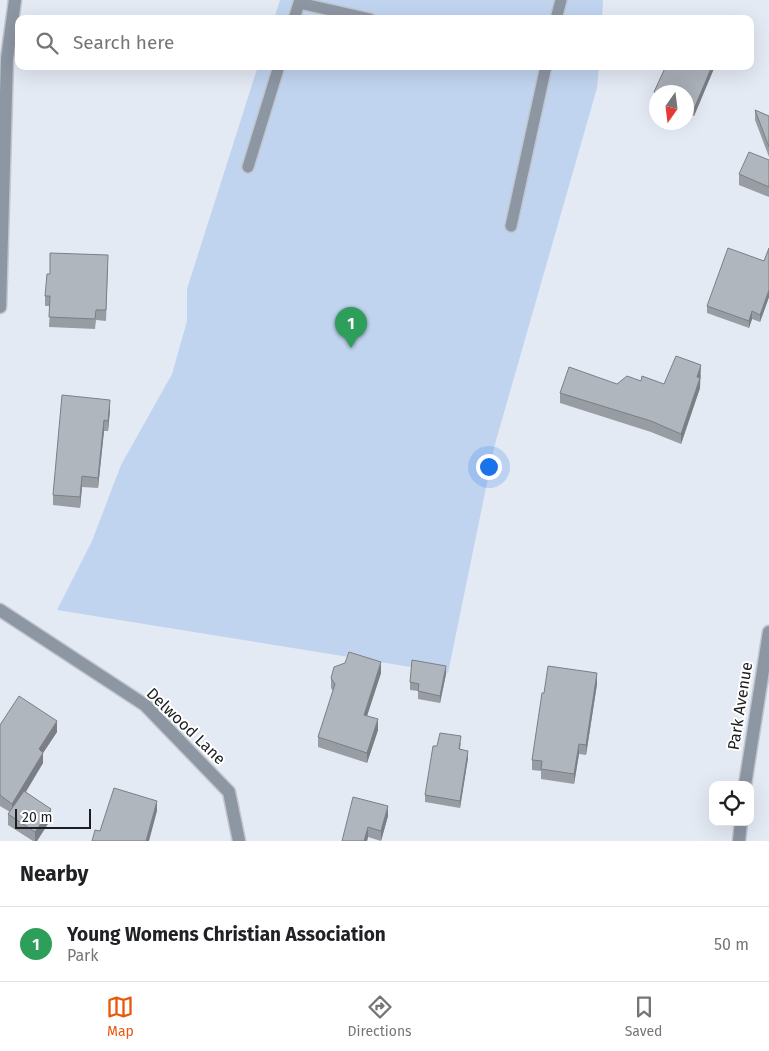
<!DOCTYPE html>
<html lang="en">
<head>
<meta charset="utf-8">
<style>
  :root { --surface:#fff; --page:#f6f6f6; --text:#202124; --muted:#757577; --line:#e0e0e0; --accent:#ea580c }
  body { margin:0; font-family:"Fira Sans",sans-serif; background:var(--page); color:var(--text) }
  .controls { position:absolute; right:15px; bottom:15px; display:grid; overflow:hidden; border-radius:10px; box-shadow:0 5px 20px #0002 }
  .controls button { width:45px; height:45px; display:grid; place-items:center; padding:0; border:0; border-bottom:1px solid var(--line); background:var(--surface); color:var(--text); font:25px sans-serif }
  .compass { position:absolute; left:649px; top:85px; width:45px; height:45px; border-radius:50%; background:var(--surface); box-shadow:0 5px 20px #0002; rotate:194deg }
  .scale { position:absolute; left:15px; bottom:12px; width:76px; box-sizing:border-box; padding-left:5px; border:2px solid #1c1e21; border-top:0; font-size:14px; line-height:18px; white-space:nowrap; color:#1c1e21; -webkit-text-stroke:4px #fff; paint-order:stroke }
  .you { position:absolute; left:488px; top:466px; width:18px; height:18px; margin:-12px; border:4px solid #fff; border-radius:50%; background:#1a73e8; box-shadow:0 0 0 8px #1a73e833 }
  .badge { display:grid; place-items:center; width:32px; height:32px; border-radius:50%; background:var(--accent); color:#fff; font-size:16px; font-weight:700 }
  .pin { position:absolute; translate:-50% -41px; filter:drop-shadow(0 1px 2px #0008) }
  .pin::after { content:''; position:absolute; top:26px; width:18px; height:15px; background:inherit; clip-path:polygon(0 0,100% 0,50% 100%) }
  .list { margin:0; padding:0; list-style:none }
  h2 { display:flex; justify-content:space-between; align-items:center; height:65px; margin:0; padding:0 20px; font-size:21px }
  h2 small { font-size:16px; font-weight:400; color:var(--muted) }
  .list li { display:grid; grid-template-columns:32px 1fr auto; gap:15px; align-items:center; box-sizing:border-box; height:75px; padding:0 20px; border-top:1px solid var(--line) }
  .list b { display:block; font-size:19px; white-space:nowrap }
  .list p { margin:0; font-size:16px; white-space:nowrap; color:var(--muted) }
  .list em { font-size:16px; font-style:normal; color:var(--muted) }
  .icon { flex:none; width:28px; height:28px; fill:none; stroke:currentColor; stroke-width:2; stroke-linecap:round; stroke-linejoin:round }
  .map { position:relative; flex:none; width:769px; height:841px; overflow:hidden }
  .search { position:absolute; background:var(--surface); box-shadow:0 5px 20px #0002; left:15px; right:15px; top:15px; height:55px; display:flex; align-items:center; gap:12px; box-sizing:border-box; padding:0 18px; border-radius:10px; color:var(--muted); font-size:19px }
  .sheet { height:140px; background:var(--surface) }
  nav { display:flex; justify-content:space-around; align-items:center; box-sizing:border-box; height:70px; border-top:1px solid var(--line); background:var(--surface); font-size:14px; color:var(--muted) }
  nav a { display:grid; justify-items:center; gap:2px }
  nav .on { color:var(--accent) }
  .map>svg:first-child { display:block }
</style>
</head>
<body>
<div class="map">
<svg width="769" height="841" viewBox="0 0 769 841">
  <rect width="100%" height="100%" fill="#e4eaf4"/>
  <g fill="#c0d4f0">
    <path d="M280,0h323l-1,19h-328z"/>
    <path d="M258,66h341l-2,22 -102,356 -47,229 -391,-63 35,-69 29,-76 51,-91 15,-53v-32z"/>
  </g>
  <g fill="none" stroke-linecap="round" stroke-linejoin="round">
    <g stroke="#c0c5ce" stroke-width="14">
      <g id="service">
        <path d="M299,3l71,16"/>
        <path d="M294,19l6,-19"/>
        <path d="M556,19l5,-19"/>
        <path d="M248,167l31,-101"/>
        <path d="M511,226l35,-160"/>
      </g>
    </g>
    <g stroke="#c0c5ce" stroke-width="15">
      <g id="minor">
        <path d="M0,307l7,-248 8,-59"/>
        <path d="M0,610l145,95 84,87 10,49"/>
        <path d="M745,785l24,-153"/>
        <path d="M739,841l2,-19"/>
      </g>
    </g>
    <use href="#service" stroke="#8d96a3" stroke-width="11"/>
    <use href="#minor" stroke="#8d96a3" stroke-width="12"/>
  </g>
  <g fill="#979da3">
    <path d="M715,66l-21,50 -8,-4v-20h-30v8l-2,-1v-7l19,-25z"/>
    <path d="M755,110l14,6v41l-14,-37z"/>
    <path d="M769,160v37l-30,-12v-11z"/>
    <path d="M769,248v49l-9,25 -8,-3 -3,9 -42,-15v-7l57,-45z"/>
    <path d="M108,266l-2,55 -10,-1 -1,9 -46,-2 1,-21h-5v-10l5,-22z"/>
    <path d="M701,375l-1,4v9l-19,56 -30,-12 -91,-29v-10l81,-12 23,3z"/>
    <path d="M110,410l-2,21h-4l-6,57 -16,-1 -2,21 -27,-3v-10z"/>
    <path d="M381,673l-14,43 11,14 -11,33 -49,-16v-10l15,-46 -2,-3v-10z"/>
    <path d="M446,674l-6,29 -22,-4v-8l-8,-1v-8z"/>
    <path d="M597,684l-11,71 -7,-1 -5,30 -33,-5v-8l-9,-1v-10l12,-67z"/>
    <path d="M0,725l57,7 -14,21v10l-17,29 25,27 -14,22h-4l-25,-16v-11l2,-2 -10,-6z"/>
    <path d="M461,743l-1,6 8,9 -8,50 -35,-6v-7l12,-49z"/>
    <path d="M388,816l-7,25 -13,-4 -1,4h-25z"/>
  </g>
  <g fill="#7b7f85">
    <path d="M712,66h3l-21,50v-7z"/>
    <path d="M769,290v7l-9,25v-7z"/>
    <path d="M752,311v8l-3,9v-7z"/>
    <path d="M701,365l-1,23 -19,56v-10l16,-57z"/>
    <path d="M110,400v10l-2,21v-10z"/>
    <path d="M104,420v11l-6,57v-10z"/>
    <path d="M82,476v11l-2,21v-11z"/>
    <path d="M381,662v11l-17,52v-10z"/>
    <path d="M446,666v8l-6,29v-7z"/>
    <path d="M597,673v11l-11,71v-10z"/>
    <path d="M378,719v11l-11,33v-10z"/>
    <path d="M57,721v11l-14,21v10l-31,51v-10l27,-55z"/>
    <path d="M579,744v10l-5,30v-10z"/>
    <path d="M468,751v7l-8,50v-7z"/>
    <path d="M157,801v10l-8,30h-3z"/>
    <path d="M388,806v10l-7,25v-10z"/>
    <path d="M51,809v10l-14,22h-2v-9z"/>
    <path d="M368,827v10l-1,4h-3z"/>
  </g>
  <g fill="#b0b6be" stroke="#7b7f85">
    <path d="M666,66h46l-18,43 -8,-4v-13l-30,1 -2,-1z"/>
    <path d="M755,110l14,6v31z"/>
    <path d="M749,152l20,8v27l-30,-13z"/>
    <path d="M728,248l36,13 5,-13v42l-9,25 -8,-4 -3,10 -42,-15z"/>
    <path d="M50,253l58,2 -2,55h-10l-1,9 -46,-2 1,-21h-5l2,-22h3z"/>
    <path d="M676,356l25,9 -4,12 3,1 -19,56 -30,-13 -91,-28 9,-26 48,17 10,-8 14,5 1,-5 22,8z"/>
    <path d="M62,395l48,5 -2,21 -4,-1 -6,58 -16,-2 -2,21 -27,-2z"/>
    <path d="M349,652l32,10 -17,53 14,4 -11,34 -49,-16 17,-53 -4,-6 3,-11 11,-4z"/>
    <path d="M412,660l34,6 -6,30 -22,-5 1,-7 -9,-2z"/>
    <path d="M548,666l49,7 -11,72 -7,-1 -5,30 -33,-5 1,-8 -10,-1 10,-67h2z"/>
    <path d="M19,696l38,25 -18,28 4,4 -31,51 -12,-9v-70z"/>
    <path d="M440,733l21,3 -2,13 9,2 -8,50 -35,-6 8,-49h4z"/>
    <path d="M114,788l43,13 -11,40h-54l3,-11 5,1z"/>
    <path d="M24,791l27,18 -16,23 -27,-18z"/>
    <path d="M353,797l35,9 -7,25 -13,-4 -4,14h-22z"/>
  </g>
  <g text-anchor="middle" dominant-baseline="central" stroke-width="4" stroke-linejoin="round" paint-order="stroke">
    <g font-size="16" fill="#1c1e21" stroke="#fff">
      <text transform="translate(740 706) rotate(-81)">Park Avenue</text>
      <text transform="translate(186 726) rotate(44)">Delwood Lane</text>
    </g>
  </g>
</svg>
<div class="controls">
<button><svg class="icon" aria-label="locate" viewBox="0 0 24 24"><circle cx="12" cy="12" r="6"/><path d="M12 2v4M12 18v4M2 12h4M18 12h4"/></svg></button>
</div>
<svg class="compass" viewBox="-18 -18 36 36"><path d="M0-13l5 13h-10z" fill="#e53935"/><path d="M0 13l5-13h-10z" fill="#757577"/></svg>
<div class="scale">20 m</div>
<div class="you"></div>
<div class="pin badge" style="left:351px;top:348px;background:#2e9e5b">1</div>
<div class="search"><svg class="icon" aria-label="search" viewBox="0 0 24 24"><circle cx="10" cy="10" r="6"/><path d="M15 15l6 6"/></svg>Search here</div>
</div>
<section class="sheet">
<h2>Nearby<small></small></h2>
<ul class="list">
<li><span class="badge" style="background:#2e9e5b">1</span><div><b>Young Womens Christian Association</b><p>Park</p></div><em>50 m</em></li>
</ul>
</section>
<nav>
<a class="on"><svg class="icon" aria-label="map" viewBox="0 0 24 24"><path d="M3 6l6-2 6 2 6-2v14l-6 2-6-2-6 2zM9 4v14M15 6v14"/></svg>Map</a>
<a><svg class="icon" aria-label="directions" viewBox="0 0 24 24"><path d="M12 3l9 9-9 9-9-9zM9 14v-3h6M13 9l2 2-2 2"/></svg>Directions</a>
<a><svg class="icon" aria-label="saved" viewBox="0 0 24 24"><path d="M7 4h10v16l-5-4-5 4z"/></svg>Saved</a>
</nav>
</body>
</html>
